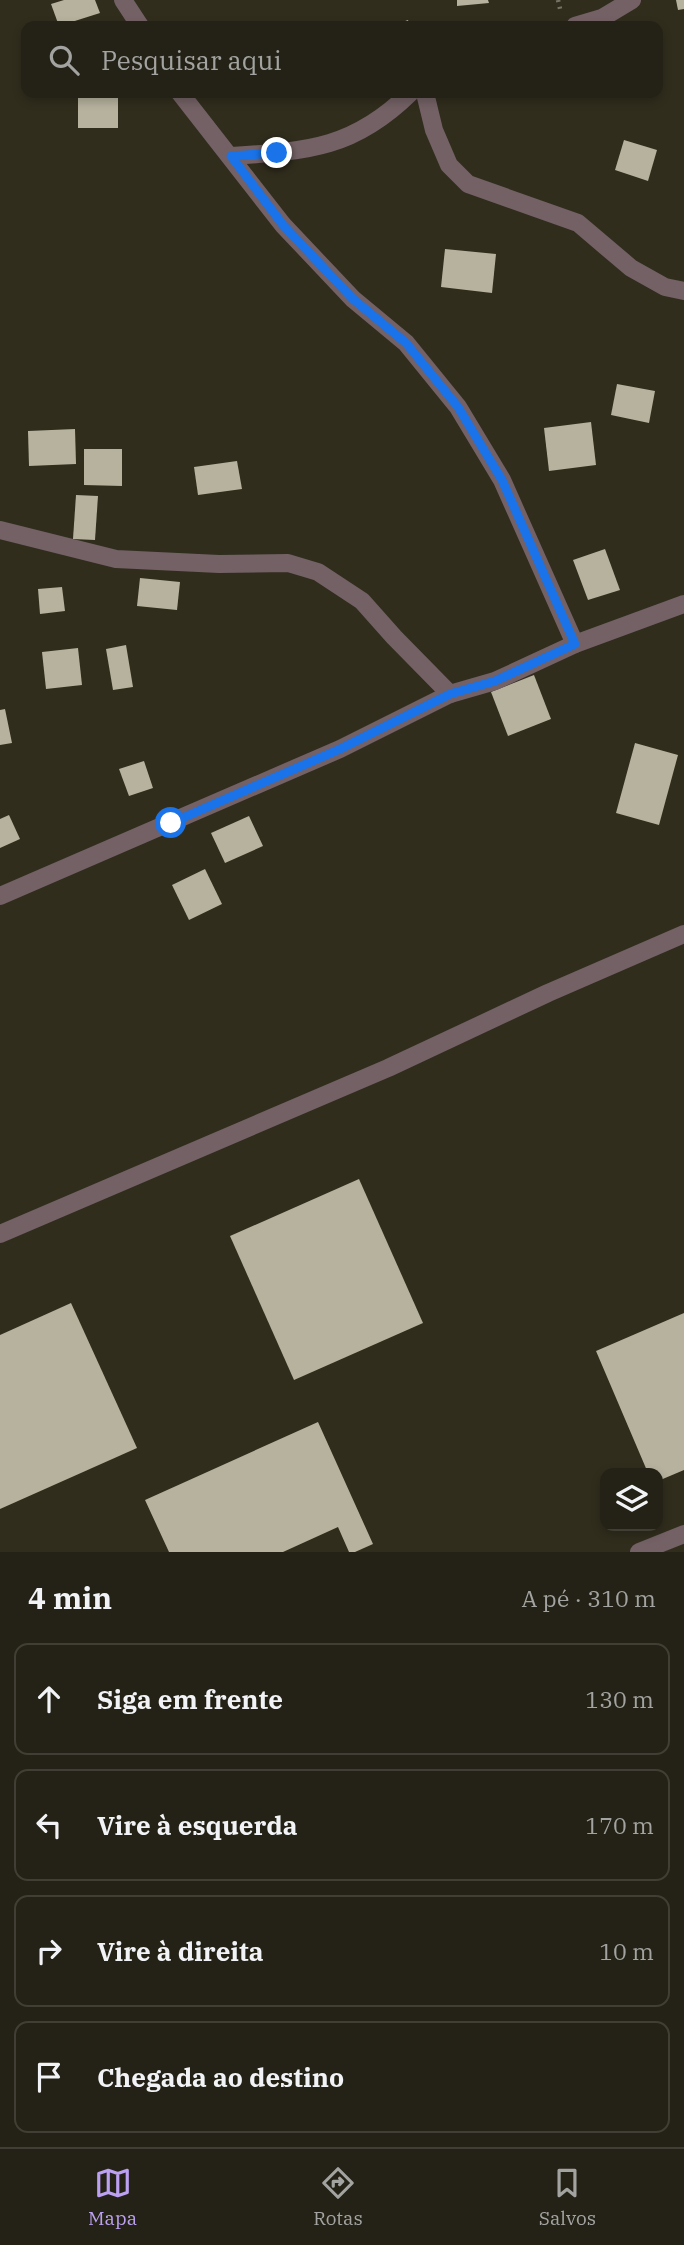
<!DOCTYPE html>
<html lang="pt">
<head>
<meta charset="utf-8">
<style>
  :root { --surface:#242216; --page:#2c2a1f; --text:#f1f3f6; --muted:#a3a4a1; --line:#413f35; --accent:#bca0f2 }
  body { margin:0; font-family:"IBM Plex Serif",serif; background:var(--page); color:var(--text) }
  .controls { position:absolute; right:21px; bottom:21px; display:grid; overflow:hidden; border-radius:14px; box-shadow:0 4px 10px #0003 }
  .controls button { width:63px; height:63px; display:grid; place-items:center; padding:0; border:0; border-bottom:2px solid var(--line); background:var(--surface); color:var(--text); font:35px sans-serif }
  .stop { position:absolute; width:21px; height:21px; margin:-16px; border:5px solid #1a73e8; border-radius:50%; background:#fff }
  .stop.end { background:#1a73e8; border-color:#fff; box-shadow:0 2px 7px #0008 }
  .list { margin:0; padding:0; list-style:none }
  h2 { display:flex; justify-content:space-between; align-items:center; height:91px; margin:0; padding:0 28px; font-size:30px }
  h2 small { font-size:23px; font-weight:400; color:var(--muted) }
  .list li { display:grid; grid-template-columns:46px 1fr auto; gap:21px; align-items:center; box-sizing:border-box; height:112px; margin:0 14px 14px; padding:0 14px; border:2px solid var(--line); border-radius:14px }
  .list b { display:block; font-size:26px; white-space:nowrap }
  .list em { font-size:23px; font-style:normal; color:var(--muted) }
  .icon { flex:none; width:38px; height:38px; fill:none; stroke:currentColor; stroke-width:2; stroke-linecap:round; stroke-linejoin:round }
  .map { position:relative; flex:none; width:684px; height:1552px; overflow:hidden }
  .search { position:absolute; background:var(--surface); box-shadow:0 4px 10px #0003; left:21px; right:21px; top:21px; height:77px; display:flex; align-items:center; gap:18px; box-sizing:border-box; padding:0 24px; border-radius:14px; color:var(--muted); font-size:26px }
  .sheet { height:595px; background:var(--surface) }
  nav { display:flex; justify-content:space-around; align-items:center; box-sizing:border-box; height:98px; border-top:2px solid var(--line); background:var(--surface); font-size:19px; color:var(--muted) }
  nav a { display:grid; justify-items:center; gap:4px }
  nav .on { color:var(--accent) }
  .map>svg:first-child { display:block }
</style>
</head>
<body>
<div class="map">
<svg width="684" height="1552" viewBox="0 0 684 1552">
  <rect width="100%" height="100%" fill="#302d1d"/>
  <g fill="#b6b29e">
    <path d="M64,0h31l5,13 -41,13 -8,-22z"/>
    <path d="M457,0h31l1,3 -32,3z"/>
    <path d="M676,0h8v9l-6,1z"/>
    <path d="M408,20l2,6h-19z"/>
    <rect x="78" y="93" width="40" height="35"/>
    <path d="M624,140l33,10 -9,31 -33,-11z"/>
    <path d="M445,249l51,5 -4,39 -51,-6z"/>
    <path d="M617,384l38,7 -6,32 -38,-8z"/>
    <path d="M591,422l5,43 -47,6 -5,-43z"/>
    <path d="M75,429l1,35 -47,2 -1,-35z"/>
    <path d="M84,449h38v37l-38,-1z"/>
    <path d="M237,461l5,28 -44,6 -4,-28z"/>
    <path d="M76,495l22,1 -3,44 -22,-1z"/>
    <path d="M605,549l15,41 -32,10 -15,-40z"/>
    <path d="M140,578l40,4 -3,28 -40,-4z"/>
    <path d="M62,587l3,24 -25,3 -2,-25z"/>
    <path d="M126,645l7,42 -20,3 -7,-41z"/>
    <path d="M78,648l4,37 -36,4 -4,-37z"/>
    <path d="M534,675l17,44 -43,17 -17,-44z"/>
    <path d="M5,709l7,34 -12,2v-35z"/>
    <path d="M635,743l43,12 -19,70 -43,-12z"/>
    <path d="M144,761l9,27 -24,8 -10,-27z"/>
    <path d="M9,815l11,24 -20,9v-29z"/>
    <path d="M249,816l14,30 -38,17 -14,-30z"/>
    <path d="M205,869l17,35 -33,16 -17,-35z"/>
    <path d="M359,1179l64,144 -129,57 -64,-144z"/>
    <path d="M71,1303l66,145 -137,61v-174z"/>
    <path d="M684,1313v157l-26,11v-8h-10l-52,-122z"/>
    <path d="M318,1422l55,122 -18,8h-6l-11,-25 -55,25h-114l-24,-52z"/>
  </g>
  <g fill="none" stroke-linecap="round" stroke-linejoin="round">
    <path stroke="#757365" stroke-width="4.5" stroke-dasharray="2 5" stroke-linecap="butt" d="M558,0l3,13"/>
    <g stroke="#736165" stroke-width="18">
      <path d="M123,0l17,26"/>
      <path d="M575,26l27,-8 30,-18"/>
      <path d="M180,93l103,132 70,74 53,44 52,64 44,73 73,164"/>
      <path d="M425,93l9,37 15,35 19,19 110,39 53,45 34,19 19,4"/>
      <path d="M231,156c76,-5 122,-7 179,-63"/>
      <path d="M0,530l116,29 103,5 69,-1 30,9 44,29 32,36 56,57"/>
      <path d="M0,896l340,-147 110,-55 45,-13 80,-37 109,-40"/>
      <path d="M0,1234l388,-166 160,-75 136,-59"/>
      <path d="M639,1552l45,-18"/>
    </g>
  </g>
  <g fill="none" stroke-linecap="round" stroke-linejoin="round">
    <path stroke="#1a73e8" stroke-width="9" d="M171,823l169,-74 110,-55 45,-13 80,-37 -73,-164 -44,-73 -52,-64 -53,-44 -70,-74 -52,-69 46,-3"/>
  </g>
</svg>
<div class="controls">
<button><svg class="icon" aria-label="layers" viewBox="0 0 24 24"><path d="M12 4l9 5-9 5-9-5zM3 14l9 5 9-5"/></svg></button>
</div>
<div class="stop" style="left:171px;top:823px"></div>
<div class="stop end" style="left:277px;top:153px"></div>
<div class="search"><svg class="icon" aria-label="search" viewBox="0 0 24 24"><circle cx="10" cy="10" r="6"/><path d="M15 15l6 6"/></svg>Pesquisar aqui</div>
</div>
<section class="sheet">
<h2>4 min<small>A pé · 310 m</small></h2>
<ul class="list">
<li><svg class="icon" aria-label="ahead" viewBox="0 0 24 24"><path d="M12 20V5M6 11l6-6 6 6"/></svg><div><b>Siga em frente</b></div><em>130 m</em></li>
<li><svg class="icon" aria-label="left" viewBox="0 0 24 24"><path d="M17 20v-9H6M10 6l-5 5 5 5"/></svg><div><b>Vire à esquerda</b></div><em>170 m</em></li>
<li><svg class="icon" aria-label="right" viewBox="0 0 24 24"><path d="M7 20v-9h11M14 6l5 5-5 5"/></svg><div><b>Vire à direita</b></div><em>10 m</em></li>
<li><svg class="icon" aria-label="arrive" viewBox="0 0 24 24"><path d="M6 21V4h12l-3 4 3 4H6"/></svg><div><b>Chegada ao destino</b></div></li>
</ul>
</section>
<nav>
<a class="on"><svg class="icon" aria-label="map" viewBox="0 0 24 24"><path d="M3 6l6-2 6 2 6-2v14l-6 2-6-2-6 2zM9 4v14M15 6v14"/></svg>Mapa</a>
<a><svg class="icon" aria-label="directions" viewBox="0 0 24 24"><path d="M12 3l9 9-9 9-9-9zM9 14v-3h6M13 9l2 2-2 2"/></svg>Rotas</a>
<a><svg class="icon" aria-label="saved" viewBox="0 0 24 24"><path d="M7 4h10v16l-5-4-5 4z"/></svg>Salvos</a>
</nav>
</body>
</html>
